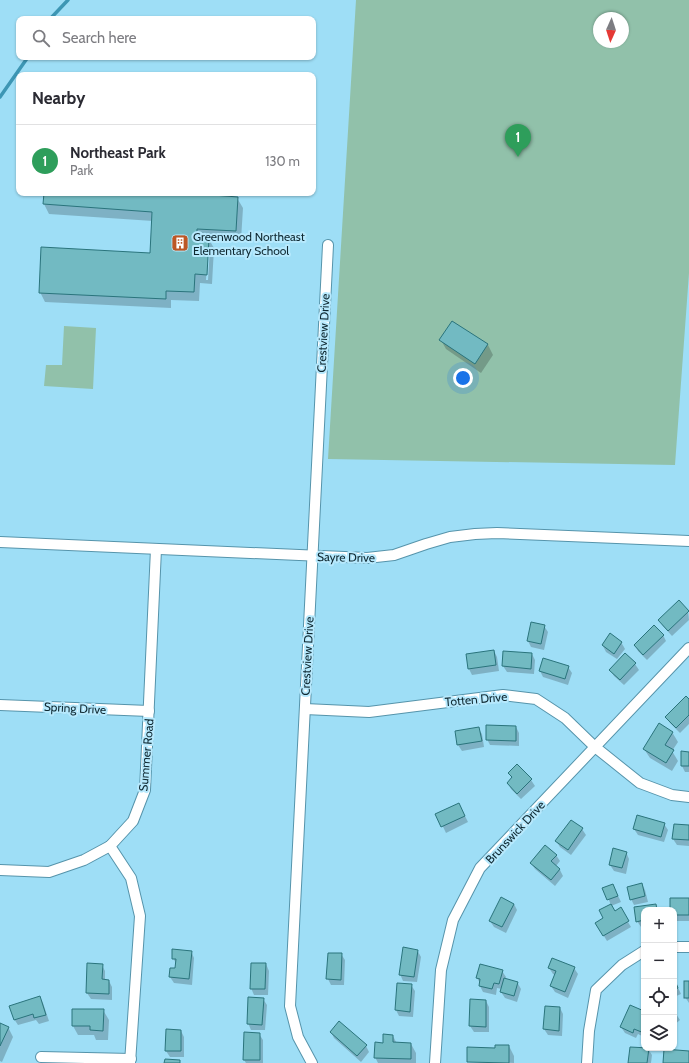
<!DOCTYPE html>
<html lang="en">
<head>
<meta charset="utf-8">
<style>
  :root { --surface:#fff; --page:#f2f2f3; --text:#2b2b33; --muted:#7c7c81; --line:#e1e1e2; --accent:#7c3aed }
  body { margin:0; font-family:Cabin,sans-serif; background:var(--page); color:var(--text) }
  .controls { position:absolute; right:12px; bottom:12px; display:grid; overflow:hidden; border-radius:8px; box-shadow:0 1px 3px #0004 }
  .controls button { width:36px; height:36px; display:grid; place-items:center; padding:0; border:0; border-bottom:1px solid var(--line); background:var(--surface); color:var(--text); font:20px sans-serif }
  .compass { position:absolute; left:593px; top:12px; width:36px; height:36px; border-radius:50%; background:var(--surface); box-shadow:0 1px 3px #0004; rotate:183deg }
  .you { position:absolute; left:463px; top:378px; width:14px; height:14px; margin:-10px; border:3px solid #fff; border-radius:50%; background:#1a73e8; box-shadow:0 0 0 6px #1a73e833 }
  .badge { display:grid; place-items:center; width:26px; height:26px; border-radius:50%; background:var(--accent); color:#fff; font-size:13px; font-weight:700 }
  .pin { position:absolute; translate:-50% -33px; filter:drop-shadow(0 1px 2px #0008) }
  .pin::after { content:''; position:absolute; top:21px; width:14px; height:12px; background:inherit; clip-path:polygon(0 0,100% 0,50% 100%) }
  .list { margin:0; padding:0; list-style:none }
  h2 { display:flex; justify-content:space-between; align-items:center; height:52px; margin:0; padding:0 16px; font-size:17px }
  h2 small { font-size:13px; font-weight:400; color:var(--muted) }
  .list li { display:grid; grid-template-columns:26px 1fr auto; gap:12px; align-items:center; box-sizing:border-box; height:72px; padding:0 16px; border-top:1px solid var(--line) }
  .list b { display:block; font-size:15px; white-space:nowrap }
  .list p { margin:0; font-size:13px; white-space:nowrap; color:var(--muted) }
  .list em { font-size:13px; font-style:normal; color:var(--muted) }
  .icon { flex:none; width:22px; height:22px; fill:none; stroke:currentColor; stroke-width:2; stroke-linecap:round; stroke-linejoin:round }
  .map { position:relative; flex:none; width:689px; height:1063px; overflow:hidden }
  .search { position:absolute; background:var(--surface); box-shadow:0 1px 3px #0004; left:16px; top:16px; width:300px; height:44px; display:flex; align-items:center; gap:10px; box-sizing:border-box; padding:0 14px; border-radius:8px; color:var(--muted); font-size:15px }
  .panel { position:absolute; background:var(--surface); box-shadow:0 1px 3px #0004; left:16px; top:72px; width:300px; height:124px; border-radius:8px }
  .map>svg:first-child { display:block }
</style>
</head>
<body>
<div class="map">
<svg width="689" height="1063" viewBox="0 0 689 1063">
  <rect width="100%" height="100%" fill="#9edef6"/>
  <g fill="#91c1aa" fill-rule="evenodd">
    <path d="M356,0h333v273l-14,192 -347,-6zM599,18h24v24h-24z"/>
    <path d="M64,326l32,2 -3,61 -49,-3 2,-21h16z"/>
  </g>
  <g fill="#0003" fill-rule="evenodd">
    <path d="M45,193h173v4l19,1 6,10 -2,32 -33,-2 6,10 -2,36 -12,-1 -1,18 -28,-1v8l-126,-6 -5,-10 111,-38 2,-33 -104,-7 -5,-10zM208,247h2l-2,33h-2z"/>
    <path d="M453,322l35,23 5,10 -12,18 -35,-24 -5,-9z"/>
    <path d="M688,611l1,9 -17,16 -9,-10 -4,-6z"/>
    <path d="M544,626l4,6 -4,18 -13,-3 -3,-6z"/>
    <path d="M663,635l3,6 -19,19 -9,-9 -3,-6z"/>
    <path d="M621,642l4,7 -8,10 -11,-7 -3,-6z"/>
    <path d="M494,651l3,6 2,14 -27,4 -3,-6z"/>
    <path d="M532,654l3,6 -1,14 -27,-2 -4,-6z"/>
    <path d="M625,654l10,10 4,6 -15,15 -10,-9 -4,-6z"/>
    <path d="M568,667l4,6 -4,12 -25,-8 -3,-6z"/>
    <path d="M689,701v23l-9,9 -10,-10 -4,-6z"/>
    <path d="M516,727l3,6v13l-29,-1 -3,-6z"/>
    <path d="M478,728l4,6 2,13 -22,4 -4,-6 -2,-13z"/>
    <path d="M672,732l6,10 -6,9 6,10 -6,10 -22,-13 -6,-9z"/>
    <path d="M689,753v19h-4l-3,-6z"/>
    <path d="M509,773l22,7 4,6 -14,13 -10,-10 -3,-6 4,-4z"/>
    <path d="M462,810l6,12 -22,11 -9,-19z"/>
    <path d="M571,821l11,8 4,6 -15,20 -11,-8 -4,-6z"/>
    <path d="M664,824l4,6 -4,12 -26,-7 -4,-6z"/>
    <path d="M689,826v20l-12,-1 -4,-6z"/>
    <path d="M626,852l3,7 -3,15 -12,-3 -4,-6z"/>
    <path d="M556,855l4,6 -4,5 4,4 3,6 -8,10 -20,-17 -4,-6z"/>
    <path d="M642,884l3,6 3,12 -14,3 -3,-6z"/>
    <path d="M613,885l8,17 -10,4 3,6 6,-3 11,18 -24,14 -11,-18 9,-5 6,-13 -7,-17z"/>
    <path d="M689,899v22h-14l-1,-11h-3z"/>
    <path d="M514,904l3,6 -11,23 -12,-6 -4,-6z"/>
    <path d="M656,905l3,5h-15v17h-3l-4,-6 -2,-13z"/>
    <path d="M417,950l4,7 -4,25 -14,-1 -3,-7z"/>
    <path d="M191,951l3,7 -2,27 -18,-2 -4,-6 1,-8h5l1,-4 -4,-7z"/>
    <path d="M341,954l4,6 -1,25h-13l-3,-6z"/>
    <path d="M266,964l3,7 -1,24h-14l-3,-7z"/>
    <path d="M102,965l3,6v9l4,1 3,6v13l-21,-1 -4,-6z"/>
    <path d="M549,968h25l4,6 -10,24 -13,-6 -4,-6 4,-11 -2,-1z"/>
    <path d="M502,971l4,6 -1,2 12,3 4,7 -4,13 -12,-4 -4,-6 1,-3 -5,-1 -1,7 -13,-3 -3,-6v-3l-3,-5z"/>
    <path d="M674,979l7,15 -7,3z"/>
    <path d="M689,982v21l-4,-6z"/>
    <path d="M398,984l13,1 4,6 -2,26 -14,-1 -3,-6z"/>
    <path d="M40,997l3,6 6,18 -10,3 -3,-4 -18,5 -4,-6z"/>
    <path d="M263,999l4,6 -2,25h-14l-3,-7z"/>
    <path d="M486,1001l3,6v25h-15l-4,-6z"/>
    <path d="M546,1007l14,1 3,6 -1,22 -14,-1 -4,-6z"/>
    <path d="M103,1010l6,10 -1,20h-12l-2,-5h-16l-5,-9z"/>
    <path d="M674,1011l6,9 -6,5z"/>
    <path d="M644,1012v25l-6,-3 -2,4 -11,-5 -4,-6z"/>
    <path d="M0,1024l8,3 5,10 -11,25 -2,-1z"/>
    <path d="M181,1031l3,6v20h-14l-4,-6z"/>
    <path d="M331,1032l35,14 3,6 -8,10 -27,-24z"/>
    <path d="M259,1034l4,6v23h-17l-2,-3z"/>
    <path d="M393,1036l4,8h14l5,9v10h-38l-3,-6 9,-13z"/>
    <path d="M509,1046l5,10v7l-46,-1 28,-13z"/>
    <path d="M648,1049l4,6 -1,8h-22z"/>
  </g>
  <g fill="none" stroke-linecap="round" stroke-linejoin="round">
    <g stroke="#3d96b4" stroke-width="3.5">
      <path d="M50,19l18,-19"/>
      <path d="M0,97l28,-40"/>
    </g>
  </g>
  <g fill="#72bac2" stroke="#2a747c">
    <path d="M44,193h169v2l25,2 -2,34 -39,-2v8l12,1 -2,37 -12,-1 -1,18 -28,-1v8l-127,-6 2,-46 109,6 2,-41 -109,-8z"/>
    <path d="M452,321l36,23 -13,20 -36,-24z"/>
    <path d="M679,600l10,11 -21,20 -10,-11z"/>
    <path d="M531,622l14,3 -4,19 -14,-3z"/>
    <path d="M654,625l10,10 -21,20 -9,-10z"/>
    <path d="M610,633l12,9 -8,12 -12,-9z"/>
    <path d="M494,650l2,15 -28,4 -2,-15z"/>
    <path d="M503,651l29,2 -1,16 -29,-3z"/>
    <path d="M625,653l11,10 -16,17 -11,-10z"/>
    <path d="M543,658l26,8 -4,13 -26,-8z"/>
    <path d="M686,696l3,3v16l-13,13 -11,-11z"/>
    <path d="M659,723l14,9 -8,13 9,5 -8,13 -23,-14z"/>
    <path d="M486,725l30,1v15l-30,-1z"/>
    <path d="M479,727l3,14 -25,4 -2,-14z"/>
    <path d="M681,751l8,1v14h-8z"/>
    <path d="M517,764l15,15 -15,15 -10,-11 5,-6 -4,-4z"/>
    <path d="M459,803l6,13 -24,11 -6,-13z"/>
    <path d="M637,815l28,8 -4,14 -28,-8z"/>
    <path d="M571,820l12,8 -15,22 -13,-9z"/>
    <path d="M674,824l15,1v15l-17,-1z"/>
    <path d="M545,845l12,10 -6,6 9,8 -9,11 -21,-17z"/>
    <path d="M613,848l14,4 -5,16 -13,-3z"/>
    <path d="M642,883l3,13 -15,4 -3,-13z"/>
    <path d="M613,884l5,12 -11,4 -5,-12z"/>
    <path d="M501,897l13,7 -12,23 -13,-6z"/>
    <path d="M670,898h19v17h-15v-5h-4z"/>
    <path d="M611,904l4,7 6,-4 8,14 -26,15 -8,-13 8,-5 -4,-8z"/>
    <path d="M656,904l1,6h-13v10l-8,2 -2,-15z"/>
    <path d="M403,947l15,3 -4,27 -15,-2z"/>
    <path d="M172,949l20,2 -3,28 -20,-2 1,-9h5l1,-9h-4z"/>
    <path d="M328,953h14l-1,27 -15,-1z"/>
    <path d="M552,958l23,9 -10,25 -15,-6 6,-15 -8,-3z"/>
    <path d="M87,963l16,1 -1,15 7,1v14l-23,-1z"/>
    <path d="M251,963h15l-1,26h-15z"/>
    <path d="M480,964l23,6 -4,14 -5,-1 -2,6 -13,-3 1,-7 -4,-1z"/>
    <path d="M504,978l14,4 -4,14 -14,-4z"/>
    <path d="M674,978l4,10 -4,2z"/>
    <rect x="684" y="981" width="5" height="17"/>
    <path d="M397,983l15,1 -2,28 -15,-2z"/>
    <path d="M40,996l6,19 -12,3 -1,-4 -19,6 -5,-14z"/>
    <path d="M248,997l16,1 -2,27 -15,-1z"/>
    <path d="M470,999l16,1v27l-17,-1z"/>
    <path d="M630,1005l14,6v22l-10,-4 -1,4 -13,-6z"/>
    <path d="M545,1006l15,1 -1,24 -16,-2z"/>
    <path d="M72,1009h32l-1,22 -13,-1v-4h-18z"/>
    <path d="M339,1021l28,24 -10,11 -27,-24z"/>
    <path d="M0,1023l9,4 -9,19z"/>
    <path d="M166,1029l15,1v21h-16z"/>
    <path d="M244,1032l16,1v27h-17z"/>
    <path d="M383,1034l10,1v7l18,1v16l-37,-1 1,-16 8,1z"/>
    <path d="M495,1045h14v18l-42,-1v-15l28,1z"/>
    <path d="M630,1047l19,1 -2,15h-19z"/>
    <path d="M664,1049l25,2v12h-26z"/>
    <path d="M165,1059l15,1v3h-16z"/>
  </g>
  <g fill="none" stroke-linecap="round" stroke-linejoin="round">
    <g stroke="#5694ab" stroke-width="12">
      <g id="street">
        <path d="M0,542l367,16 27,-3 32,-11 24,-7 25,-3 22,-1 192,8"/>
        <path d="M0,705l149,6"/>
        <path d="M305,709l64,3 134,-17 33,4 29,19 30,29 45,36 32,12 17,2"/>
        <path d="M0,870l49,2 35,-12 26,-14"/>
        <path d="M674,947h15"/>
        <path d="M41,1057l90,2"/>
        <path d="M130,1063l10,-147 -9,-38 -21,-32 23,-25 12,-31 11,-241"/>
        <path d="M312,1063l-14,-26 -8,-31 38,-761"/>
        <path d="M435,1063l6,-93 12,-50 27,-52 209,-220"/>
        <path d="M587,1063l2,-32 7,-41 26,-25 22,-14"/>
      </g>
    </g>
    <use href="#street" stroke="#fff" stroke-width="10"/>
  </g>
  <defs>
    <g id="building-square" transform="scale(0.9)"><rect x="-9" y="-9" width="18" height="18" rx="4" fill="#bc5725" stroke="#b7e9fd"/><path d="M-4-6H4V6H1V3H-1V6H-4ZM-2.5-4.3h1.7v1.8h-1.7ZM.8-4.3h1.7v1.8H.8ZM-2.5-1h1.7V.8h-1.7ZM.8-1h1.7V.8H.8Z" fill="#fff"/></g>
  </defs>
  <g fill-rule="evenodd">
    <use href="#building-square" x="180" y="243"/>
  </g>
  <g text-anchor="middle" dominant-baseline="central" stroke-width="4" stroke-linejoin="round" paint-order="stroke">
    <g font-size="12" fill="#0f2932" stroke="#b7e9fd" text-anchor="start">
      <text x="193" y="236">Greenwood Northeast<tspan x="193" dy="14">Elementary School</tspan></text>
    </g>
    <g font-size="12" fill="#0f2932" stroke="#b7e9fd">
      <text transform="translate(323 333) rotate(-87)">Crestview Drive</text>
      <text transform="translate(346 557) rotate(1)">Sayre Drive</text>
      <text transform="translate(307 656) rotate(-87)">Crestview Drive</text>
      <text transform="translate(476 699) rotate(-5)">Totten Drive</text>
      <text transform="translate(75 708) rotate(3)">Spring Drive</text>
      <text transform="translate(146 755) rotate(-85)">Summer Road</text>
      <text transform="translate(515 832) rotate(-47)">Brunswick Drive</text>
    </g>
  </g>
</svg>
<div class="controls">
<button>+</button>
<button>−</button>
<button><svg class="icon" aria-label="locate" viewBox="0 0 24 24"><circle cx="12" cy="12" r="6"/><path d="M12 2v4M12 18v4M2 12h4M18 12h4"/></svg></button>
<button><svg class="icon" aria-label="layers" viewBox="0 0 24 24"><path d="M12 4l9 5-9 5-9-5zM3 14l9 5 9-5"/></svg></button>
</div>
<svg class="compass" viewBox="-18 -18 36 36"><path d="M0-13l5 13h-10z" fill="#e53935"/><path d="M0 13l5-13h-10z" fill="#7c7c81"/></svg>
<div class="you"></div>
<div class="pin badge" style="left:518px;top:157px;background:#2e9e5b">1</div>
<div class="search"><svg class="icon" aria-label="search" viewBox="0 0 24 24"><circle cx="10" cy="10" r="6"/><path d="M15 15l6 6"/></svg>Search here</div>
<section class="panel">
<h2>Nearby<small></small></h2>
<ul class="list">
<li><span class="badge" style="background:#2e9e5b">1</span><div><b>Northeast Park</b><p>Park</p></div><em>130 m</em></li>
</ul>
</section>
</div>
</body>
</html>
